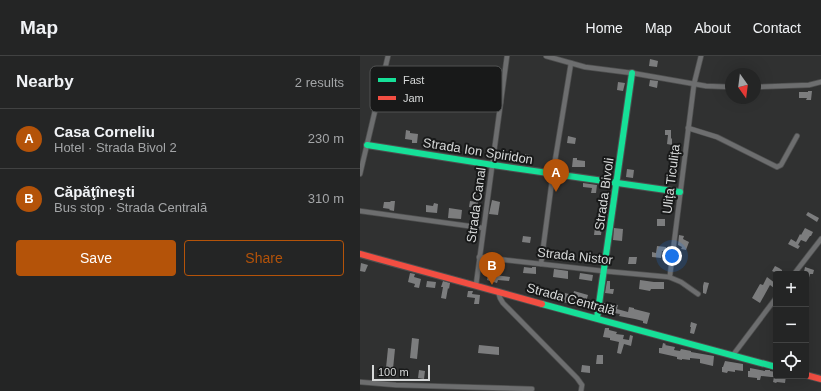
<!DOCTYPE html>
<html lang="en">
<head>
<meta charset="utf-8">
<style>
  :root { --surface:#242525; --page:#2c2d2d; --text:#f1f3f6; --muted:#a3a5a7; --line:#414242; --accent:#b45309 }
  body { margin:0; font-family:Arial,sans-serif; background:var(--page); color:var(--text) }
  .controls { position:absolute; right:12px; bottom:12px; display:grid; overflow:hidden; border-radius:4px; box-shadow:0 4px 16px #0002 }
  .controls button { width:36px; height:36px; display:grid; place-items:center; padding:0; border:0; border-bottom:1px solid var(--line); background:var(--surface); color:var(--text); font:20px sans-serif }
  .compass { position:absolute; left:365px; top:12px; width:36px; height:36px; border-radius:50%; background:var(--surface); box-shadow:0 4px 16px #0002; rotate:166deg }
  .scale { position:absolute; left:12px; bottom:10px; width:58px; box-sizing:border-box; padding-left:4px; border:2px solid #d7d9d9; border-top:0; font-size:11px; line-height:14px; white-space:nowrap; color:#d7d9d9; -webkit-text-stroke:3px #181919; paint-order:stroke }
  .you { position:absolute; left:312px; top:200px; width:14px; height:14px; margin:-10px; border:3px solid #fff; border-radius:50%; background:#1a73e8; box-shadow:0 0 0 6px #1a73e833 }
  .badge { display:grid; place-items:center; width:26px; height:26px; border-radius:50%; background:var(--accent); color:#fff; font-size:13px; font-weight:700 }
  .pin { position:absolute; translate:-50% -33px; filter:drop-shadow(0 1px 2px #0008) }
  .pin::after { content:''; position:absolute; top:21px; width:14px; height:12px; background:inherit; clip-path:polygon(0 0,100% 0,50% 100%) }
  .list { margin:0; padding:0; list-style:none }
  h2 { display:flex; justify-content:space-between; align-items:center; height:52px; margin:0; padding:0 16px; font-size:17px }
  h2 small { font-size:13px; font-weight:400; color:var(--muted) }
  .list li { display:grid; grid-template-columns:26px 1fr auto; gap:12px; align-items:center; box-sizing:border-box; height:60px; padding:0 16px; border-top:1px solid var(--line) }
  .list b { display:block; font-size:15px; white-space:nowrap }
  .list p { margin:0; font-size:13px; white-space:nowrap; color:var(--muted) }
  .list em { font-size:13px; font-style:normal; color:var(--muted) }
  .actions { display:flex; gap:8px; padding:12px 16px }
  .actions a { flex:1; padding:9px 0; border:1px solid var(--accent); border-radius:4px; text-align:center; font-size:14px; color:var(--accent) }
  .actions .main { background:var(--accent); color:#fff }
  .icon { flex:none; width:22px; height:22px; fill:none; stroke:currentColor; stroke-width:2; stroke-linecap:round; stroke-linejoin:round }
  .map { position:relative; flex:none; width:461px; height:335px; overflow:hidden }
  header { display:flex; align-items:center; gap:24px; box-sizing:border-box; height:56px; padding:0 20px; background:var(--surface); border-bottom:1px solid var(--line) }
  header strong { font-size:19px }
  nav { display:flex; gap:22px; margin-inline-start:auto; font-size:14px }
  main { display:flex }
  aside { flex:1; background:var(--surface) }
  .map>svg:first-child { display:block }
</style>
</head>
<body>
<header>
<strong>Map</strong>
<nav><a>Home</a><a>Map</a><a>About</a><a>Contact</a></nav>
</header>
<main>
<aside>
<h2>Nearby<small>2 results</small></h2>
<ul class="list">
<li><span class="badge">A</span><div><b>Casa Corneliu</b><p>Hotel · Strada Bivol 2</p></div><em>230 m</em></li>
<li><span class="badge">B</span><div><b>Căpăţîneşti</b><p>Bus stop · Strada Centrală</p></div><em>310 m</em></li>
</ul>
<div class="actions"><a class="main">Save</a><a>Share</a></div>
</aside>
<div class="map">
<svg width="461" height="335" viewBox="0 0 461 335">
  <rect width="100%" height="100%" fill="#303131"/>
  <g fill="#7c7d7e">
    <path d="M290,3l8,2 -1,6 -8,-1z"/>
    <path d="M290,24l8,1 -1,7 -8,-2z"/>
    <path d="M258,26l7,1 -2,8 -6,-1z"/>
    <path d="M448,35h4l-1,9h-5l1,-2h-8v-6h9z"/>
    <path d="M46,74l4,1v2l8,1 -1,9h-5v-3l-7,-1z"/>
    <path d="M305,74h6v8l1,1v6l-5,-1 1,-9h-3z"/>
    <path d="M208,80l8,2 -1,6 -8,-1z"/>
    <path d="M165,98l6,1 -1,8 -7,-1z"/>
    <path d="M213,102h4v2l8,1v6h-13z"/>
    <path d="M267,113l7,1 -1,8 -7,-1z"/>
    <path d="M223,127l14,2 -1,8h-5l1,-5 -9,-1z"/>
    <path d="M132,144l8,2 -2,13 -9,-1z"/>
    <path d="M31,145h4l-1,10 -5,-1 1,-1 -7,-1 1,-6h6z"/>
    <path d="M110,145l8,1 -1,6 -8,-1z"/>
    <path d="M74,147l4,1 -1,9 -11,-1v-7l7,1z"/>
    <path d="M89,152l13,2 -1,9 -13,-1z"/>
    <path d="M448,156l11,6 -2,4 -11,-7z"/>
    <rect x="297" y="163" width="8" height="7"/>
    <path d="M235,171h7l-1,8h-7z"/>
    <path d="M254,172l9,1 -1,12 -9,-1z"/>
    <path d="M445,172l8,4 -2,4h-1l-4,6 -5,-2 -3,5 2,1 -2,3 -10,-5 3,-5 5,3 4,-8 1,1z"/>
    <path d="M319,179l5,1 -1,3 6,3 -3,8 -5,-1 1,-2 -4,-2z"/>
    <path d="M163,180l8,1 -1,6 -8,-1z"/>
    <path d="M297,190l9,1v4h-4l-1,7 -9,-1v-5l4,1z"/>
    <path d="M188,196l14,2 -1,6 -14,-2z"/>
    <path d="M269,201h8l-1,7h-8z"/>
    <path d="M1,207l7,2 -3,7 -5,-1z"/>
    <path d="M415,210l4,2 3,2v1l5,3h-8l-7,-3z"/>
    <path d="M164,211l8,1v-1h4v7l-13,-1z"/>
    <path d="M445,211l9,3 -1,4h-3l-3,11 -1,-1v-11l-2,-1z"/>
    <path d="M194,213l14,2v8l-15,-2z"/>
    <path d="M50,217l5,1 -1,3 7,2 -2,9 -5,-1 1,-3 -7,-2z"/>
    <path d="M220,217l13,2 -1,6 -13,-2z"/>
    <path d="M128,218l22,3 -1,4 -11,-1 -1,3 -10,-3z"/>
    <path d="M407,221l4,3 5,4 -2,4 -4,-3 -10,18 -8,-5 8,-14 3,1z"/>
    <path d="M280,224l14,2h10v7h-13l-1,2 -11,-2z"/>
    <path d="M67,225l9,1 -1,6 -9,-1z"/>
    <path d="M83,225l7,2 -1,6 -1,-1 -2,11 -5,-1 2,-11h-2z"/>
    <path d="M247,225h3v8h4l-1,5 -8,-1z"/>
    <path d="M344,226l5,1 -3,11 -3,-1v-7z"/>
    <path d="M108,235h5l-1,3 8,1 -1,9h-5l1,-6 -8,-1z"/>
    <path d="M214,235l14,4 -3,11 -4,-1v-3l-13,-3 -1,4 -4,-1 2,-9 8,2z"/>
    <path d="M244,247l14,2 -1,4 11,3 1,-5 5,1v1l16,4 -3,11 -4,-1v-2l-8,-2 -16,-3 1,-2 -12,-2 -1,1 -4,-1z"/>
    <path d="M331,266l6,2 -3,10 -4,-1 1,-6h-1z"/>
    <path d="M245,272h4v2l8,2 -1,2 8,1 -1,4 6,1 1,-5 3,1 -2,10 -7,-2 -3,10 -4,-1 2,-11 -9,-2v-2l-7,-1z"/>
    <path d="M52,282l7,1 -2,20 -7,-1z"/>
    <path d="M303,287l3,1 -1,1 10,2 -1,3 6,1 1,-2 10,2v1l23,4 -1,10 -13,-3v-4l-10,-1v2l-8,-1v1l-5,-1v-2l-18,-4v-5h3z"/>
    <path d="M119,289l20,2v8l-21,-2z"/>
    <path d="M28,292l7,1 -2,20 -7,-1z"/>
    <path d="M237,299h6v9h-7z"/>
    <path d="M365,305l18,3v7l-8,-1v2l-7,-1 -1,2 -5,-1v-5h1z"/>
    <path d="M222,309l8,1v7l-9,-1z"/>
    <path d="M390,312l15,3v-1h5v1l6,1v4h10l-1,7 -8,-1 -1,1 -3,-1 1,-5h-3l-10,-1 -1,4h-3v-2l-9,-1v-6h2z"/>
    <path d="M59,314l6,1 -1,8 -6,-1z"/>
  </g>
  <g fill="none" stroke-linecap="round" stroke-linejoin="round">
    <g stroke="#4e4f4f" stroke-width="6">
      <g id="street">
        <path d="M186,0l39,11 47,6 74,13 25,1"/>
        <path d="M22,27l119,19"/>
        <path d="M395,31l54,-2 12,-3"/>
        <path d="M328,72l29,9 60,30 4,-2 16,-29"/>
        <path d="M0,118l28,-118"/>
        <path d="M0,155l123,17"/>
        <path d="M119,201l124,14 66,6 12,5 17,12"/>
        <path d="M181,208l12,-91 18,-110"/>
        <path d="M434,218l27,-35"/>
        <path d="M309,221l1,-2 24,-191 7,-28"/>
        <path d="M116,229l31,-229"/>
        <path d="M138,235l2,7 3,5 74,75 5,7 -1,6"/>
        <path d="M373,299l43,-57"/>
        <path d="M0,326l36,3 136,4"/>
      </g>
    </g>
    <g stroke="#4e4f4f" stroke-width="8">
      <g id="fast">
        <path d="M7,89l126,20 187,27"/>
        <path d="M182,248l234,63"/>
        <path d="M237,262l35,-245"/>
      </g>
    </g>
    <g stroke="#4e4f4f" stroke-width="8">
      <g id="jam">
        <path d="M0,198l182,50"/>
        <path d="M446,319l15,4"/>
      </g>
    </g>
    <use href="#street" stroke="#6d6e6f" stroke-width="4.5"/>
    <use href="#fast" stroke="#16e098" stroke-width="6"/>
    <use href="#jam" stroke="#f24e42" stroke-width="6"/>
  </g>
  <g text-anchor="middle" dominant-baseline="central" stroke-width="4" stroke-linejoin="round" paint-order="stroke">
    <g font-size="13" fill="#d7d9d9" stroke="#181919">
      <text transform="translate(118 95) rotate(9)">Strada Ion Spiridon</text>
      <text transform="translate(311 123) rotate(-83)">Ulița Ticulița</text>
      <text transform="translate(244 138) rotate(-82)">Strada Bivoli</text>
      <text transform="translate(116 149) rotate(-82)">Strada Canal</text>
      <text transform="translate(215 200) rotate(6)">Strada Nistor</text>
      <text transform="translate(211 243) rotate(15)">Strada Centrală</text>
    </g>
  </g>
  <rect x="10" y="10" width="132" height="46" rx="6" fill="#181919" stroke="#515353" stroke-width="1"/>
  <rect x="18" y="22" width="18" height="4" fill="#16e098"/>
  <rect x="18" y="40" width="18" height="4" fill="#f24e42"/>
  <g font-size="11" fill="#d7d9d9">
    <text x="43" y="28">Fast</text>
    <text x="43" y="46">Jam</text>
  </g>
</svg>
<div class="controls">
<button>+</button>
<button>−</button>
<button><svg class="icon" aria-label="locate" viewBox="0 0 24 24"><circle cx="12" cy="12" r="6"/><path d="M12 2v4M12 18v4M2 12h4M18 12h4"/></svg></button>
</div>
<svg class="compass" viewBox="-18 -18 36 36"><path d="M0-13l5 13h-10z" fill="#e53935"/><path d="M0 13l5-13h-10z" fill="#a3a5a7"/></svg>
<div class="scale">100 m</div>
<div class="you"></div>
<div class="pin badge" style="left:196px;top:136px">A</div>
<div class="pin badge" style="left:132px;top:229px">B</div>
</div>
</main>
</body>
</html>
